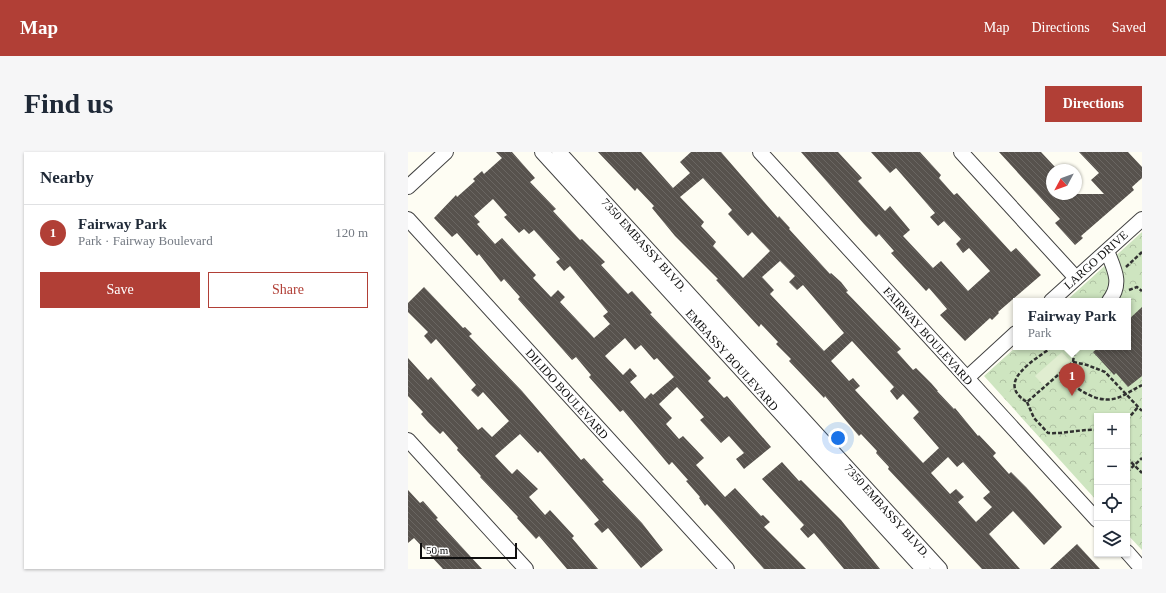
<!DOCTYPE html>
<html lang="en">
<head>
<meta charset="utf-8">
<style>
  :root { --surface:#fff; --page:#f6f6f7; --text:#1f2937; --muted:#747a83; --line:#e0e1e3; --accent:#b13f36 }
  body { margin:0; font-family:"Times New Roman",serif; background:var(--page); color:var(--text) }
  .controls { position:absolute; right:12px; bottom:12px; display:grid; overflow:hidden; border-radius:0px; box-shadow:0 1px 3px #0004 }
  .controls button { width:36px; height:36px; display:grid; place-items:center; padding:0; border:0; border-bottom:1px solid var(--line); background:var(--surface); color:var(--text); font:20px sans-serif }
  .compass { position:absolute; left:638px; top:12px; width:36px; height:36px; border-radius:50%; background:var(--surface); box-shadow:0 1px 3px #0004; rotate:229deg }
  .scale { position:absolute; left:12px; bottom:10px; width:97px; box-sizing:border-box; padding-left:4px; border:2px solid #0f0f0f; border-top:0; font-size:11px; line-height:14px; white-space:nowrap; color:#0f0f0f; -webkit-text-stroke:3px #fff; paint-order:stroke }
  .you { position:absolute; left:430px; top:286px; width:14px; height:14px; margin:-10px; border:3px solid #fff; border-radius:50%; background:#1a73e8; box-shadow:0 0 0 6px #1a73e833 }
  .badge { display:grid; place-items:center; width:26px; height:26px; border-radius:50%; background:var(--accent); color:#fff; font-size:13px; font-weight:700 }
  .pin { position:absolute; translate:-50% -33px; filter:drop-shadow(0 1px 2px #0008) }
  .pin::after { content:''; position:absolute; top:21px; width:14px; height:12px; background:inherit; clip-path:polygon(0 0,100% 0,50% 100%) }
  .popup { position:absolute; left:605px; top:146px; width:118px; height:52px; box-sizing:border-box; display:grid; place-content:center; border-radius:0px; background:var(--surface); filter:drop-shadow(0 1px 3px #0005); font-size:13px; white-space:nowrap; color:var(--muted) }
  .popup b { font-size:15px; color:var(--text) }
  .popup::after { content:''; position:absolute; left:50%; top:100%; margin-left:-8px; border:8px solid transparent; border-top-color:var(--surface) }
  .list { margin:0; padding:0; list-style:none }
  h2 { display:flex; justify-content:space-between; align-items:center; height:52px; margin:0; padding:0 16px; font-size:17px }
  h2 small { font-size:13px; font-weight:400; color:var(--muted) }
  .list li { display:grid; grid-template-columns:26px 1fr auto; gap:12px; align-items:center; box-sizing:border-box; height:56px; padding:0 16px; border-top:1px solid var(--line) }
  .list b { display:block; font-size:15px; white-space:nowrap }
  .list p { margin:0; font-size:13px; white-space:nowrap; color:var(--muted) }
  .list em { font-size:13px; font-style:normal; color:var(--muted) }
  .actions { display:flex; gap:8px; padding:12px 16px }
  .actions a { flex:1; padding:9px 0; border:1px solid var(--accent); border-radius:0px; text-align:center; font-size:14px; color:var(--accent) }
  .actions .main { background:var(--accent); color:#fff }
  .icon { flex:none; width:22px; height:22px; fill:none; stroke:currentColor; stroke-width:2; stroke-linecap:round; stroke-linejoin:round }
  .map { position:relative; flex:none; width:734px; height:417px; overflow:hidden; border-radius:0px }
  header { display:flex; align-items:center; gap:24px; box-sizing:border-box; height:56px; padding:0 20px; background:var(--accent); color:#fff }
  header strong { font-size:19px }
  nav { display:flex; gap:22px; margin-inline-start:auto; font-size:14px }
  .intro { display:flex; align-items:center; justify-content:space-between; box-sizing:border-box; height:96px; padding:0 24px }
  h1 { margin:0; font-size:28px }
  .button { padding:10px 18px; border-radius:0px; background:var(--accent); color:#fff; font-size:14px; font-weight:700 }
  main { display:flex; gap:24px; padding:0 24px }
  aside { flex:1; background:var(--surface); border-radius:0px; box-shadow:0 1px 3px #0004 }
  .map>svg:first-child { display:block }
</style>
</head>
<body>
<header>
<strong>Map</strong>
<nav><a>Map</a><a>Directions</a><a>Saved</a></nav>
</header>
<div class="intro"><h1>Find us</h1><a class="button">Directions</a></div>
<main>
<aside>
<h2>Nearby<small></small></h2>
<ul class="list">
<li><span class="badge">1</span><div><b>Fairway Park</b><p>Park · Fairway Boulevard</p></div><em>120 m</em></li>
</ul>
<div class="actions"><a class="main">Save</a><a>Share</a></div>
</aside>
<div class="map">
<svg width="734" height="417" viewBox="0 0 734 417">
  <defs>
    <pattern id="park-crowns" width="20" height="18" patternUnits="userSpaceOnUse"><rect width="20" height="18" fill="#cee5c0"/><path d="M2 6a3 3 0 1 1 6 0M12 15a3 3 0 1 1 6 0" fill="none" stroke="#b0c3a4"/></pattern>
    <pattern id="building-back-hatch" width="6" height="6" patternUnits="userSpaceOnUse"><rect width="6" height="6" fill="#57524d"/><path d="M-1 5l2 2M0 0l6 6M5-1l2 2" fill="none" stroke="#6a6662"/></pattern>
  </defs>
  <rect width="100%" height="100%" fill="#fefdf3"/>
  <path fill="url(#park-crowns)" d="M734,80v318l-15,-16v-118h-30v85l-113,-125 32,-29h112v-46h-62z"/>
  <path fill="#e0edd0" d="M654,200l8,9 -26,25 -9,-10z"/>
  <g fill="url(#building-back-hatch)" fill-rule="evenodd">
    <path d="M88,0h16l23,26 -5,4 26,27 -3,2 27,29 2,-1 23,23 -4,3 27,29 4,-3 20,22 -2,1 61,64 -3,3 16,17 3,-2 44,51 -27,22 -8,-10 8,-6 -15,-17 -8,7 -21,-23 4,-3 -27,-30 -18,17 13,14 -6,6 13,15 4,-3 21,22 -8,7 29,32 10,-9 26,28 2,-1 7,7 -6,5 42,42h-42l-57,-65 -2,2 -6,-8 1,-1 -14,-16 2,-1 -16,-18 -3,3 -46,-55 -3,2 -7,-8 -24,-27 2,-2 -15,-18 -4,3 -54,-61 2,-2 -16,-18 -3,3 -22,-28 -2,2 -20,-23 -5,4 -18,-19 22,-23 1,2 18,-16 -2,-2 9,-8 2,3 18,-16zM85,47l14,16 -3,2 15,16 5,-4 5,5 5,-4 26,29 -4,3 8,9 6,-5 38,46 -5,4 7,8 -16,14 -34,-36 5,-5 -7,-7 -7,7 -18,-19 3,-3 -34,-37 -7,6 -18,-20 3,-2 -6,-6zM217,186l10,12 6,-5 13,15 3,-2 17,19 -21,18 -2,-2 -6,6 -15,-17 7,-6 -7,-8 -7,7 -18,-19z"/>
    <path d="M190,0h43l32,36 17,-15 -10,-11 11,-10h30l57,66 1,-2 11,12 -1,1 41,45 1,-1 10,9 7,9 -2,1 55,57 -4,3 16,18 3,-2 15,15 7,8h-1l17,18 1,-1 23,28 1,-1 17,18 -3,3 16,18 2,-2 15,15 36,40 -18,18 -31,-34 -24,23 31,35h-38l-94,-100 1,-2 -13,-14 1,-2 -16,-17 -2,2 -34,-40 -1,2 -35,-37 2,-2 -15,-15 2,-2 -17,-18 -2,3 -43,-47 2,-1 -43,-43 -23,-28 2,-2 -17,-18 -2,3zM295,26l29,32 -4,4 20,22 4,-4 18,19 -27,27 -30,-32 3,-4 -15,-16 3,-4 -24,-25zM372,109l15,15 -6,6 8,8 6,-5 41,48 -20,18 -54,-57 4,-4 -12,-13zM444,189l42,46 -4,4 7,9 6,-6 16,18 -6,6 26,30 -16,15 -68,-73 5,-4 -7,-8 -4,3 -18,-20zM540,305l9,10 6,-5 27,30 -7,6 9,9 -16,15 -18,-20 6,-5 -8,-8 -6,5 -19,-21z"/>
    <path d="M393,0h37l24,26 -4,3 27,30 5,-5 20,24 -7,6 30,32 8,-7 27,30 22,-20 -21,-23 -6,5 -7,-9 5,-5 -17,-18 -6,5 -8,-9 5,-4 -39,-45 -6,5 -19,-21h49l21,23 -2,3 15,17 3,-2 54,59 5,-4 25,27 -43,37 1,1 -7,7 -2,-2 -25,23 -25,-26 7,-6 -18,-21 -3,3 -35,-38 3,-2 -15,-17 -3,3 -12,-13z"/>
    <path d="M591,0h42l14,15 -3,3v24h52l-13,-14 8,-7 -20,-21h49l14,15v11l-10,9 2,3 -53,46 2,2 -8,7 -20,-22 5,-4z"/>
    <path d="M16,135l39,41 2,-1 7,7 -3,2 53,55 59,69 3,-2 20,22 -2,1 40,42 21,27 -22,18 -33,-40 -6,5 -8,-9 5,-4 -59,-69 -2,2 -18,-19 -25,22 17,18 5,-5 21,20 -9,8 16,18 5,-5 24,26 -2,2 26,31h-31l-28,-33 -3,3 -19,-21 1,-1 -38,-40 1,-1 -24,-26 1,-2 -15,-17 -3,3 -12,-12 -7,-8 2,-2 -15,-16v-38l20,22 3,-3 47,53 4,-3 10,10 17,-16 -26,-29 -5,5 -7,-7 5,-5 -40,-46 -5,5 -7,-8 4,-4 -20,-20v-9z"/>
    <path d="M734,155v69l-14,11 -12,-14 -2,2 -21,-23 6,-5h29v-27z"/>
    <path d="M374,310l17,19 2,-1 40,40 39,49h-36l-30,-36 -6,5 -8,-9 4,-4 -42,-46z"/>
    <path d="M0,338l12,13 3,-2 15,17 -2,1 46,50h-39l-29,-31 -6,5z"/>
    <path d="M669,392l23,25h-50z"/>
  </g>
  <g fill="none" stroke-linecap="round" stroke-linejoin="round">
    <g stroke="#424242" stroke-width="16">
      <g id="minor">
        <path d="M134,0l381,417"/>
        <path d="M151,0l381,417"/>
        <path d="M352,0l337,368"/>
        <path d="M553,0l115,126"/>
        <path d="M0,35l38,-35"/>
        <path d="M0,67l319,350"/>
        <path d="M699,99c7,18 16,32 2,50"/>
        <path d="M643,149l91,-82"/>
        <path d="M559,226l49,-45"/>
        <path d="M0,288l118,129"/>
        <path d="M719,400l15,17"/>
      </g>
    </g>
    <g stroke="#313131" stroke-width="2.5" stroke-dasharray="4 2" stroke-linecap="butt">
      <path d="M718,115l16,-15"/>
      <path d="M721,138l8,-3 5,4"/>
      <path d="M644,195c-17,13 -58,35 -25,55l46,-40 2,-15"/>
      <path d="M665,210l14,3 18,7 37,39"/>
      <path d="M652,221c14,14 36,32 57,25 9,-3 17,-9 25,-13"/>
      <path d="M619,250l7,16 14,15c17,1 32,-4 49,-3"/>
      <path d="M719,268l11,-13"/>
      <path d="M719,306l15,15"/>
      <path d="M719,320l15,-14"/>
    </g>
    <use href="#minor" stroke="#fff" stroke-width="14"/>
  </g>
  <g text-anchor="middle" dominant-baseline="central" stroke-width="4" stroke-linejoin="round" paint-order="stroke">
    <g font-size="12" fill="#0f0f0f" stroke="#fff">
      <text transform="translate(236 93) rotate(48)">7350 EMBASSY BLVD.</text>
      <text transform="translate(688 108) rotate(-42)">LARGO DRIVE</text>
      <text transform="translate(520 184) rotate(48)">FAIRWAY BOULEVARD</text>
      <text transform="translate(324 208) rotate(48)">EMBASSY BOULEVARD</text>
      <text transform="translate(159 242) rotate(48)">DILIDO BOULEVARD</text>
      <text transform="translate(479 359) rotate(48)">7350 EMBASSY BLVD.</text>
    </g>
  </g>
</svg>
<div class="controls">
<button>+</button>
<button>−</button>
<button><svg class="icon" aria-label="locate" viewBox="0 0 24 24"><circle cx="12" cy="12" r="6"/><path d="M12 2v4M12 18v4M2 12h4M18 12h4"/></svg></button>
<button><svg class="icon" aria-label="layers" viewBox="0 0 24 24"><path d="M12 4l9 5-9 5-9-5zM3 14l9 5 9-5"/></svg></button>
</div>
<svg class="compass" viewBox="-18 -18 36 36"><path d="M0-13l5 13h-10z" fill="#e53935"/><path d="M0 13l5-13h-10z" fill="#747a83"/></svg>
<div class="scale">50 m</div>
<div class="you"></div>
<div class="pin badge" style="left:664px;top:244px">1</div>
<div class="popup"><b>Fairway Park</b>Park</div>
</div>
</main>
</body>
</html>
